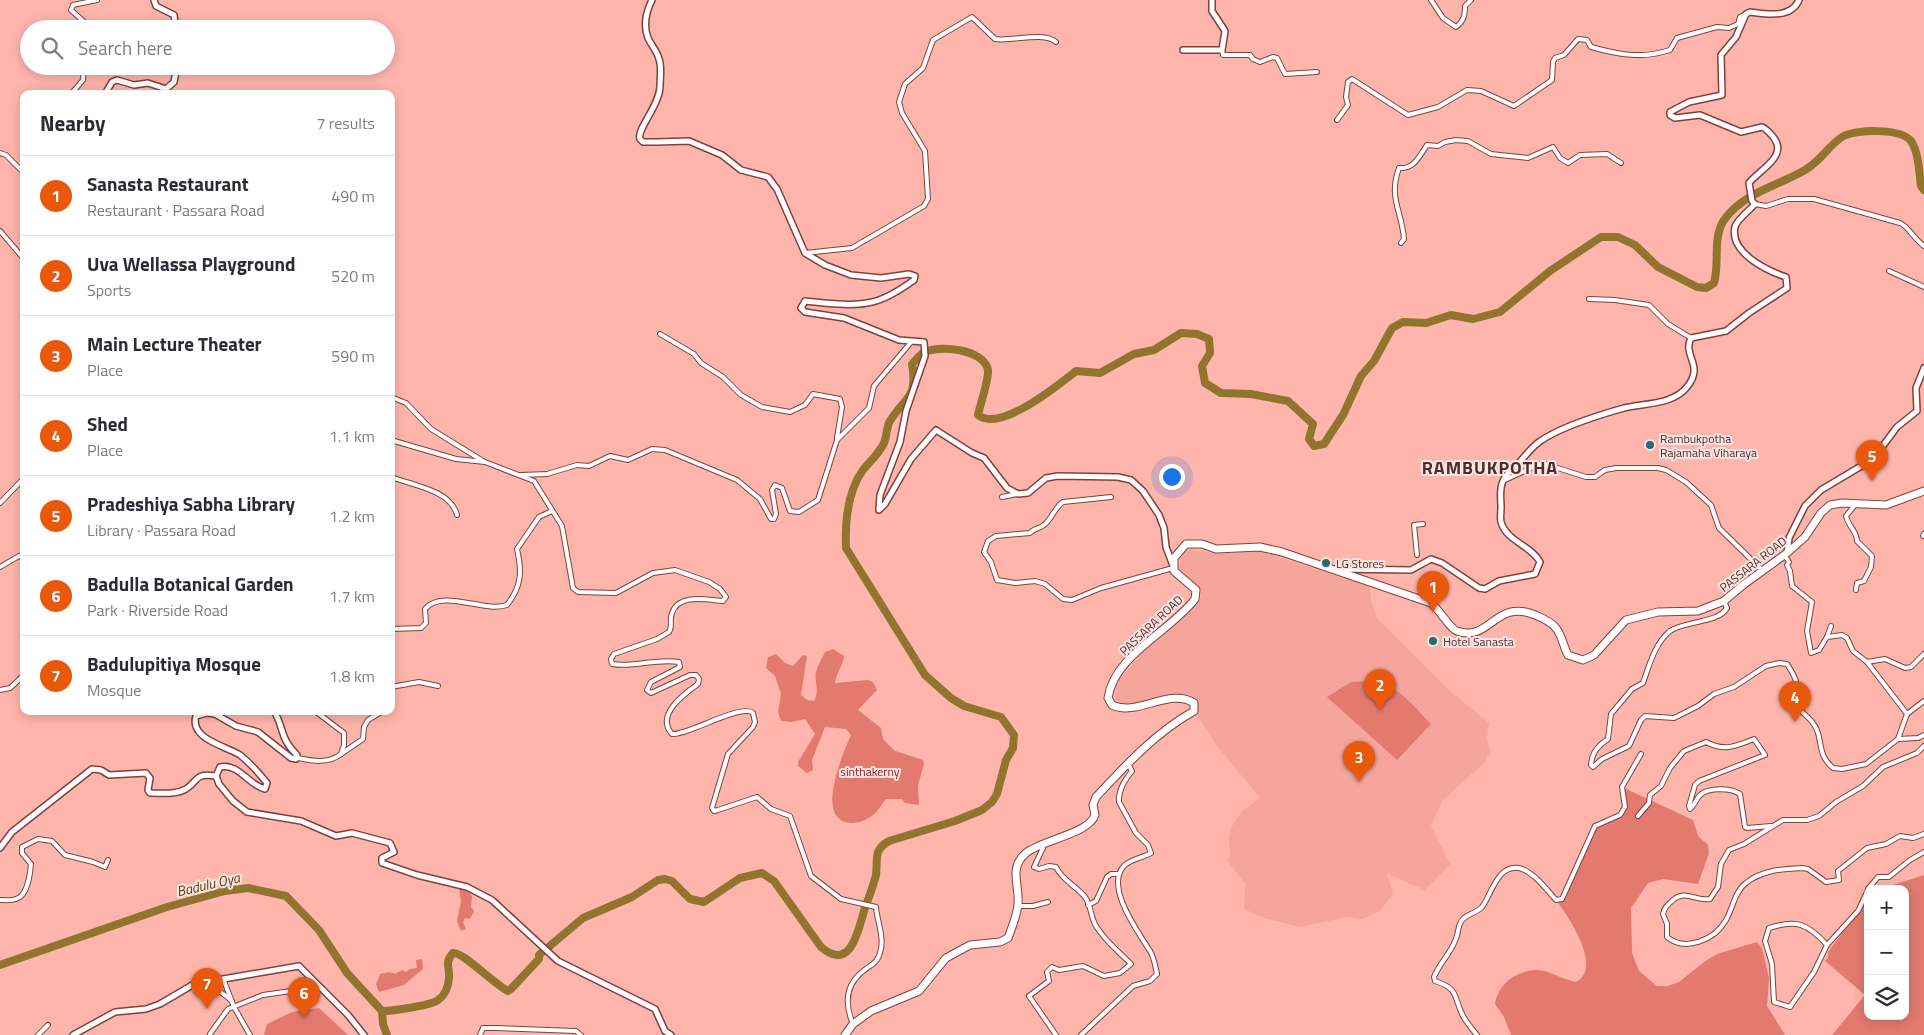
<!DOCTYPE html>
<html lang="en">
<head>
<meta charset="utf-8">
<style>
  :root { --surface:#fff; --page:#f2f2f3; --text:#2b2b33; --muted:#7c7c81; --line:#e1e1e2; --accent:#ea580c }
  body { margin:0; font-family:"Titillium Web",sans-serif; background:var(--page); color:var(--text) }
  .controls { position:absolute; right:15px; bottom:15px; display:grid; overflow:hidden; border-radius:10px; box-shadow:0 2px 12px #0003 }
  .controls button { width:45px; height:45px; display:grid; place-items:center; padding:0; border:0; border-bottom:1px solid var(--line); background:var(--surface); color:var(--text); font:25px sans-serif }
  .you { position:absolute; left:1171px; top:476px; width:18px; height:18px; margin:-12px; border:4px solid #fff; border-radius:50%; background:#1a73e8; box-shadow:0 0 0 8px #1a73e833 }
  .badge { display:grid; place-items:center; width:32px; height:32px; border-radius:50%; background:var(--accent); color:#fff; font-size:16px; font-weight:700 }
  .pin { position:absolute; translate:-50% -41px; filter:drop-shadow(0 1px 2px #0008) }
  .pin::after { content:''; position:absolute; top:26px; width:18px; height:15px; background:inherit; clip-path:polygon(0 0,100% 0,50% 100%) }
  .list { margin:0; padding:0; list-style:none }
  h2 { display:flex; justify-content:space-between; align-items:center; height:65px; margin:0; padding:0 20px; font-size:21px }
  h2 small { font-size:16px; font-weight:400; color:var(--muted) }
  .list li { display:grid; grid-template-columns:32px 1fr auto; gap:15px; align-items:center; box-sizing:border-box; height:80px; padding:0 20px; border-top:1px solid var(--line) }
  .list b { display:block; font-size:19px; white-space:nowrap }
  .list p { margin:0; font-size:16px; white-space:nowrap; color:var(--muted) }
  .list em { font-size:16px; font-style:normal; color:var(--muted) }
  .icon { flex:none; width:28px; height:28px; fill:none; stroke:currentColor; stroke-width:2; stroke-linecap:round; stroke-linejoin:round }
  .map { position:relative; flex:none; width:1924px; height:1035px; overflow:hidden }
  .search { position:absolute; background:var(--surface); box-shadow:0 2px 12px #0003; left:20px; top:20px; width:375px; height:55px; display:flex; align-items:center; gap:12px; box-sizing:border-box; padding:0 18px; border-radius:28px; color:var(--muted); font-size:19px }
  .panel { position:absolute; background:var(--surface); box-shadow:0 2px 12px #0003; left:20px; top:90px; width:375px; height:625px; border-radius:10px }
  .map>svg:first-child { display:block }
</style>
</head>
<body>
<div class="map">
<svg width="1924" height="1035" viewBox="0 0 1924 1035">
  <rect width="100%" height="100%" fill="#ffb5ac"/>
  <path fill="#f5a59c" d="M1189,549l32,5 39,-3 110,36 1,14 7,18 72,72 39,32 -2,15 3,13 -5,11 -43,39 -11,25 19,38 -25,26 -38,-16 6,20 -13,17 -18,8 -15,-2 -47,10 -36,-9 -20,-9 1,-25 -18,-24 3,-3 -1,-20 4,-13 9,-13 18,-13 -43,-52 -20,-31 2,-7 -3,-7 -16,-6 -52,10 -13,-5 1,-15 27,-34 38,-30 19,-22 1,-8 -2,-4 -20,-18 3,-15z"/>
  <g fill="#e27a70">
    <path d="M833,649l11,7c-1,10 -8,17 -9,27l33,-3 5,2 4,8 -19,20 23,18 2,11 12,12 28,9 1,4 -6,21 1,20 -14,-2 -3,-4h-16c-3,3 -5,8 -9,12 -6,7 -18,13 -27,12 -36,-3 -7,-70 1,-88l-5,-6 -21,-2 -13,33 1,10 -6,3 -9,-7v-4l17,-28 -10,-15 -13,3 -11,-1 -3,-9 3,-18 -6,-18 -9,-8 2,-11 8,-3 9,9 8,3 10,-11 4,1 -6,39 6,5 7,1c6,-10 0,-19 2,-29 2,-7 6,-14 9,-20z"/>
    <path d="M1375,681c23,4 40,27 56,43l-34,36 -70,-63 24,-15z"/>
    <path d="M1622,787l71,33 5,16 10,9 1,8 -11,31 -35,-5 -15,4 -17,25 1,45 7,18 18,15h11l11,-4 25,-20 13,-8 40,-12 5,6 7,30 -2,28 18,29h-274l-7,-18 -9,-13c3,-19 19,-32 39,-34 14,-1 29,10 42,12 27,-14 -7,-65 -20,-82h4l35,-74 24,-11 6,-8z"/>
    <path d="M1924,875v160h-92l33,-40 -40,-34 3,-3v-6l40,-54v118h37v-127h-24z"/>
    <path d="M459,888l9,1 4,8 -1,10 3,4 -4,8 -5,-1 -2,4 3,7 -5,2 -4,-10 4,-20z"/>
    <path d="M422,959l1,10 -19,16 -25,7 -3,-8 4,-10 9,-2 6,2 7,-4 4,2 4,-3 7,-1 -1,-8z"/>
    <path d="M319,1008l29,27h-84l3,-11 25,-12z"/>
  </g>
  <g fill="none" stroke-linecap="round" stroke-linejoin="round">
    <g stroke="#91752e" stroke-width="8">
      <path d="M0,965l167,-58 58,-16 23,-3 38,8 33,34 28,43 35,38 1,13 4,11"/>
      <path d="M382,1011c11,0 21,-2 32,-4 18,-3 33,-5 35,-29 1,-11 -5,-15 4,-25 9,-2 42,32 55,38l3,-2 28,-30v-4l44,-37 49,-21 26,-17 7,-1 7,2 18,18 14,3 36,-24 22,-5 12,8 47,66c31,26 37,-18 44,-39 4,-11 8,-21 11,-33 1,-7 0,-16 2,-23 2,-5 6,-8 11,-11l66,-20 27,-11 10,-8 5,-8 9,-34 7,-12 1,-13 -13,-18 -37,-11 -13,-8 -26,-23 -79,-127c-1,-26 1,-56 17,-78 7,-9 16,-16 21,-27 3,-6 2,-15 6,-22 15,-25 28,-21 22,-57 3,-3 7,-8 11,-11 15,-9 61,-4 65,17 1,9 -8,35 -10,45 22,18 80,-30 98,-44l24,2 34,-19 20,-4 27,-17 16,1 12,5 1,14 -8,13 3,17 16,10 30,1 37,7 25,23 -4,15 5,7 10,-2 19,-29 18,-39 13,-15 18,-33 11,-6 23,1 25,-8 22,4 27,-7 50,-41 51,-34h17l17,8 23,22 39,20 9,1 8,-5c6,-20 -2,-45 10,-63 20,-28 54,-34 81,-50 17,-10 23,-24 37,-33 13,-8 59,-9 69,4 8,12 8,31 10,45l3,4"/>
    </g>
    <g stroke="#81413b" stroke-width="6">
      <g id="street">
        <path d="M1431,0l12,18 13,9c8,-6 9,-12 9,-21l6,-6"/>
        <path d="M92,29l-21,-19 2,-5 24,-5"/>
        <path d="M1222,50l1,5h27l3,4 7,3 13,-5 4,1 8,16 32,-2"/>
        <path d="M71,94l12,-14 1,-14"/>
        <path d="M1337,120l11,-15 -2,-8 2,-15 4,-3 56,36 30,-8 29,-17 14,1 33,15 38,-26 1,-18 2,-4 9,-3 14,-16 9,1 4,7c29,8 51,12 79,3l7,-12 40,-11 12,1 9,-4 2,-7 6,-3"/>
        <path d="M0,153l6,2 18,18"/>
        <path d="M1755,204l11,2 22,-7h26l86,24c8,3 14,16 24,23"/>
        <path d="M0,231l24,28"/>
        <path d="M1401,243l3,-4c-2,-28 -16,-41 -5,-71 15,1 20,-11 28,-23l11,1 7,-4 11,-2 12,1 23,13 37,4 25,-11 7,11 8,5 12,-8 27,-1 14,9"/>
        <path d="M805,253l47,-5 72,-42 4,-7 -3,-48 -23,-38 -3,-11 6,-18 18,-16 10,-28 39,-23 23,22c15,3 49,-8 61,3"/>
        <path d="M1889,271l35,16"/>
        <path d="M1589,299l26,1 34,5 19,19 23,14"/>
        <path d="M660,334l34,20 7,9 22,14 18,18 21,12 28,5 15,-7 8,-11 27,5 2,8 -5,31"/>
        <path d="M391,397l15,6 25,26 52,32"/>
        <path d="M391,440l65,19 29,3 49,19 28,45 11,62 5,4 38,1 37,-20 22,-3 34,12 11,7 6,8 -3,4c-16,-1 -44,-8 -51,12 -3,7 1,13 -3,19l-12,7 -43,15 -3,5 1,5c22,4 44,-6 67,-2l1,5 -29,15 -4,8 4,3 39,-18h6l3,4 -1,5c-14,10 -43,31 -26,50 17,1 69,-31 81,-21l2,9 -2,5 -25,27 -16,54 2,3 4,-1 39,-13 14,12 19,7 21,60 30,23 35,8c1,14 9,31 4,46 -3,11 -10,12 -18,19 -17,14 -17,33 -9,52"/>
        <path d="M521,475l26,-1 30,-9 12,1 21,-10 18,4 24,-11 13,1 72,30 23,19 11,20h3l2,-5 -4,-24 3,-5 7,3 8,23 9,1 19,-12 19,-60 32,-32 5,-22 38,-45"/>
        <path d="M391,477c21,8 60,13 66,38"/>
        <path d="M1505,480l37,-17 44,14h9l10,-7 11,-2h42l8,2 20,12 25,23 8,23 43,42"/>
        <path d="M1002,497l15,-3"/>
        <path d="M1111,497l-48,5c-9,6 -11,17 -19,23 -5,4 -10,3 -14,8l-34,3 -8,5 -4,11 7,10 6,18 18,3 20,-2 10,3 18,15 9,1 29,-12 72,-20"/>
        <path d="M0,503l24,-25"/>
        <path d="M1855,505l-9,11c2,10 11,15 11,25l15,15 -1,11 -7,14 -7,2 -1,7"/>
        <path d="M1923,536l1,-2"/>
        <path d="M1417,555l-3,-30 9,-1"/>
        <path d="M1785,556l4,6 -2,3 3,6 2,15 20,16 -5,29 4,22 8,-3 8,-13"/>
        <path d="M0,567l19,-11 5,1"/>
        <path d="M1724,601l3,7c-8,15 -43,13 -57,23 -15,12 -21,35 -27,52l-11,6 -21,25 -3,25c-10,7 -16,13 -17,26l2,2 9,-8 27,-13 12,-26 4,-4 29,2 24,-12 16,-12 20,-7 32,-21 13,-3 8,1c14,21 9,23 12,45 7,7 16,13 19,24 4,15 2,24 15,35l9,1 24,-5 32,-25 20,-1 6,-3"/>
        <path d="M1831,626l-4,11 15,-2 5,3 6,13 14,11 18,-3 20,9 6,-1 13,-13"/>
        <path d="M391,629l30,-1 5,-5 -1,-14c17,-21 59,4 82,-4 15,-19 15,-34 10,-56l22,-32 13,-6"/>
        <path d="M1867,662l40,52 -9,25"/>
        <path d="M391,687l28,-5 19,4"/>
        <path d="M0,690l10,-2 14,-13"/>
        <path d="M1907,714l17,-13"/>
        <path d="M1924,746l-7,7 -34,14 -20,19 -27,16 -17,14 -12,4h-24l-39,24 -15,6 -8,14 -3,23 -8,12c-14,3 -25,-11 -38,2 -5,4 -8,7 -9,13l4,10v13c18,15 48,3 59,-17 7,-12 9,-29 20,-37 16,-13 36,-14 56,-15l6,1 18,13 13,-2 -1,-9 29,-23 19,-4 14,-8 13,2 11,-4"/>
        <path d="M341,754l22,-15 1,-12 4,-7 15,-9"/>
        <path d="M298,758c14,3 31,6 43,-4l3,-9v-12l-29,-22"/>
        <path d="M1128,764l4,7c-7,9 -14,19 -13,31l17,31 12,12 3,8c-8,5 -22,6 -28,14 -17,21 14,63 25,81 6,7 7,17 9,26"/>
        <path d="M1638,816l11,-13 1,-8 11,-9 9,-18 14,-17 22,-9c19,10 30,4 48,-3l11,16 -66,26 -4,4 -6,21 1,3c5,-4 6,-10 10,-14 9,-8 31,-7 40,-1l5,33 2,1 24,-2"/>
        <path d="M1041,845l2,3 -9,19 5,2 10,-3 7,1c6,13 20,19 29,30 6,8 6,21 11,29 9,15 23,26 35,38l-11,9 -16,3 -21,-10 -24,4 -7,-3 -5,5 2,9 -20,15 27,39"/>
        <path d="M1868,889l10,-12h11l21,-17 14,-8"/>
        <path d="M0,900c5,0 11,1 16,-1 12,-3 14,-25 15,-35l-9,-11v-6l16,-8 14,2 13,14 28,7 12,5 3,-7"/>
        <path d="M1088,905l8,-4 11,-24 4,-3h7"/>
        <path d="M1018,906h15l15,-4"/>
        <path d="M1827,945c-19,-21 -30,-26 -58,-17l-4,13 7,23 2,38 16,5 24,-35 13,-27 31,-34 10,-21"/>
        <path d="M224,981l10,26 16,28"/>
        <path d="M208,982l24,19"/>
        <path d="M210,1034l18,-25 35,-14 56,-8"/>
        <path d="M38,1035l10,-10"/>
        <path d="M480,1035l3,-7h12l81,3 5,4"/>
        <path d="M1081,1035l52,-49 17,-5 7,-7"/>
        <path d="M1477,1035c-5,-6 -10,-12 -14,-19 -10,-19 -3,-27 -28,-35l-1,-4c5,-13 16,-23 21,-36 4,-7 2,-16 8,-22 5,-5 13,-6 19,-12 9,-11 15,-43 37,-39 14,3 28,22 37,32l6,-1 33,-73 25,-11 5,-8 -3,-20 19,-33"/>
      </g>
    </g>
    <g stroke="#81413b" stroke-width="8">
      <g id="secondary">
        <path d="M154,0l2,6 18,9 2,14"/>
        <path d="M652,0c-6,12 -9,25 -4,38 3,7 9,13 11,21 3,8 1,19 1,27 0,19 -24,44 -20,53l3,3h14l32,-1 33,14 19,15 27,7 9,12 28,64 20,12 26,10 30,3 28,-4 6,2 -1,4c-11,8 -28,19 -42,22 -20,5 -46,1 -67,-1l-4,7 4,4 39,6 55,22 25,2 1,14 -19,55 -6,31 -20,53 -1,15 6,-6 26,-45 25,-29 36,23 12,5 23,30 11,6 10,-1 18,-15 12,-2 60,1 13,3 12,11 16,24 5,13 2,19 6,16"/>
        <path d="M1183,50h39l3,-19 -13,-20v-11"/>
        <path d="M105,94l7,-12 5,-2 17,5 14,-2 18,6 8,-7 3,-16"/>
        <path d="M1787,553l2,-15 16,-32 16,-16 52,-31 24,-32 20,-16 -1,-23 8,-20"/>
        <path d="M1336,569l75,1 20,-11 11,4 37,25 6,1 14,-8 36,-7 5,-12c-8,-16 -34,-21 -39,-40 -1,-4 0,-10 0,-15 0,-8 -2,-18 2,-26 3,-7 9,-12 15,-17 6,-7 13,-16 21,-22 21,-15 60,-27 85,-34 20,-5 49,-3 63,-21 18,-22 -5,-31 4,-49l35,-7 23,-18 38,-25 -1,-11c-18,-6 -57,-24 -51,-50 2,-8 15,-17 20,-23l-3,-3 -3,-18c10,-13 39,-26 25,-45 -4,-5 -7,-9 -12,-11l-21,5 -41,-17 -25,3 -5,-3v-3l19,-10 33,-7 -1,-40 15,-18 10,-23 4,-2c16,2 41,7 49,-12"/>
        <path d="M274,711c11,19 5,26 23,44l-1,4 -5,-1 -33,-26 -22,-6 -21,-12 -8,-1 -11,3c-7,23 30,30 44,39 10,8 19,18 27,28l-2,6c-17,-4 -26,-26 -45,-22l-4,9 3,8 14,17 14,11 54,9 35,15 16,-3 38,10 4,9 -12,6v5l35,12 50,12 25,13 66,61 97,48 10,22 6,4"/>
        <path d="M0,848l12,-16 80,-63 9,1 8,5 37,-2 4,5 -2,12 2,3c12,0 25,2 36,-4 14,-9 7,-16 30,-13"/>
        <path d="M73,1035l42,-23 31,-3 14,-5 34,-20 105,-18 49,49 16,20"/>
      </g>
    </g>
    <g stroke="#81413b" stroke-width="9">
      <path id="highway" d="M845,1035l8,-11 18,-13 48,-20 27,-33 24,-13 30,-3 8,-4c4,-11 9,-22 10,-34 2,-18 -10,-36 8,-51 15,-13 63,-19 69,-38l-2,-10 3,-8c30,-32 59,-64 98,-86v-8c-24,-16 -57,14 -82,2l-4,-7c6,-43 63,-67 87,-99l1,-9 -22,-19v-13l12,-14h16l14,5 44,-2 22,5 149,51c8,6 19,26 26,28 33,12 38,-33 78,-16 7,3 15,6 20,12 7,7 8,19 13,28l15,5 11,-5 32,-35 32,-8 40,-1 26,-10 19,-16 44,-32 18,-16 16,-24 9,-8 12,-2 44,2 38,-14"/>
    </g>
    <use href="#street" stroke="#fff" stroke-width="4"/>
    <use href="#secondary" stroke="#fff" stroke-width="5"/>
    <use href="#highway" stroke="#fff" stroke-width="7"/>
  </g>
  <g fill="#206b74" stroke="#fce5e2" stroke-width="2">
    <circle cx="1650" cy="445" r="5"/>
    <circle cx="1326" cy="563" r="5"/>
    <circle cx="1433" cy="641" r="5"/>
  </g>
  <g text-anchor="middle" dominant-baseline="central" stroke-width="4" stroke-linejoin="round" paint-order="stroke">
    <g font-size="12" fill="#4c2f2b" stroke="#fce5e2" text-anchor="start">
      <text x="1660" y="438">Rambukpotha<tspan x="1660" dy="14">Rajamaha Viharaya</tspan></text>
      <text x="1336" y="563">LG Stores</text>
      <text x="1443" y="641">Hotel Sanasta</text>
    </g>
    <g font-size="12" fill="#4c2f2b" stroke="#fce5e2">
      <text transform="translate(1753 564) rotate(-38)">PASSARA ROAD</text>
      <text transform="translate(1151 625) rotate(-43)">PASSARA ROAD</text>
    </g>
    <g font-size="12" fill="#8d1919" stroke="#fce5e2">
      <text x="870" y="771">sinthakerny</text>
    </g>
    <g font-size="14" font-style="italic" fill="#554106" stroke="#fce5e2">
      <text transform="translate(208 884) rotate(-13)">Badulu Oya</text>
    </g>
    <g font-size="18" font-weight="bold" letter-spacing="1" fill="#4c2f2b" stroke="#fce5e2">
      <text x="1490" y="467">RAMBUKPOTHA</text>
    </g>
  </g>
</svg>
<div class="controls">
<button>+</button>
<button>−</button>
<button><svg class="icon" aria-label="layers" viewBox="0 0 24 24"><path d="M12 4l9 5-9 5-9-5zM3 14l9 5 9-5"/></svg></button>
</div>
<div class="you"></div>
<div class="pin badge" style="left:1433px;top:612px">1</div>
<div class="pin badge" style="left:1380px;top:710px">2</div>
<div class="pin badge" style="left:1359px;top:782px">3</div>
<div class="pin badge" style="left:1795px;top:722px">4</div>
<div class="pin badge" style="left:1872px;top:481px">5</div>
<div class="pin badge" style="left:304px;top:1018px">6</div>
<div class="pin badge" style="left:207px;top:1009px">7</div>
<div class="search"><svg class="icon" aria-label="search" viewBox="0 0 24 24"><circle cx="10" cy="10" r="6"/><path d="M15 15l6 6"/></svg>Search here</div>
<section class="panel">
<h2>Nearby<small>7 results</small></h2>
<ul class="list">
<li><span class="badge">1</span><div><b>Sanasta Restaurant</b><p>Restaurant · Passara Road</p></div><em>490 m</em></li>
<li><span class="badge">2</span><div><b>Uva Wellassa Playground</b><p>Sports</p></div><em>520 m</em></li>
<li><span class="badge">3</span><div><b>Main Lecture Theater</b><p>Place</p></div><em>590 m</em></li>
<li><span class="badge">4</span><div><b>Shed</b><p>Place</p></div><em>1.1 km</em></li>
<li><span class="badge">5</span><div><b>Pradeshiya Sabha Library</b><p>Library · Passara Road</p></div><em>1.2 km</em></li>
<li><span class="badge">6</span><div><b>Badulla Botanical Garden</b><p>Park · Riverside Road</p></div><em>1.7 km</em></li>
<li><span class="badge">7</span><div><b>Badulupitiya Mosque</b><p>Mosque</p></div><em>1.8 km</em></li>
</ul>
</section>
</div>
</body>
</html>
